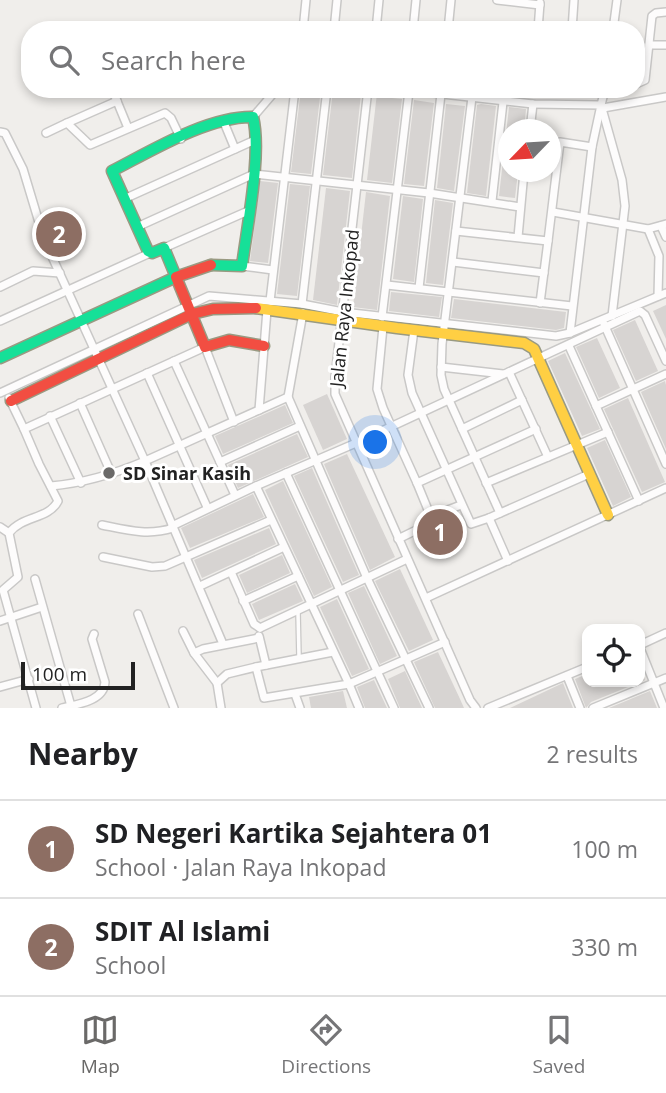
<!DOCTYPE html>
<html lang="en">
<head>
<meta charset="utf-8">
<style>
  :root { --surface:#fff; --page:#f2f2f2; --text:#202124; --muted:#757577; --line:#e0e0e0; --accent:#6a6968 }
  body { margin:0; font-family:"Open Sans",sans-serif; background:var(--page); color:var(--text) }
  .controls { position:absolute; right:21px; bottom:21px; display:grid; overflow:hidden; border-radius:14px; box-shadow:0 4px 10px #0003 }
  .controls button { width:63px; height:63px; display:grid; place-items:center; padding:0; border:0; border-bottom:2px solid var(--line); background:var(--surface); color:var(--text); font:35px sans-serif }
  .compass { position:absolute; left:498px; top:119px; width:63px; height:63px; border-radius:50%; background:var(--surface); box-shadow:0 4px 10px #0003; rotate:245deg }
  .scale { position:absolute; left:21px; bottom:18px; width:114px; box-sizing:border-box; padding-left:7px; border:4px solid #222; border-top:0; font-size:19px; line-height:24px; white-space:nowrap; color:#222; -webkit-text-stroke:5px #fff; paint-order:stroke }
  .you { position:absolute; left:376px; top:443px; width:24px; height:24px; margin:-18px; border:5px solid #fff; border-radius:50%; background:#1a73e8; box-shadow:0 0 0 10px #1a73e833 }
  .badge { display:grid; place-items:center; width:46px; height:46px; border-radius:50%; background:var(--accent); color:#fff; font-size:23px; font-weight:700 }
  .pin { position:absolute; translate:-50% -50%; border:4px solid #fff; box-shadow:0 2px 7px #0006 }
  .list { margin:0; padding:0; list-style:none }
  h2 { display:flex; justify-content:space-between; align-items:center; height:91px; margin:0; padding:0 28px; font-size:30px }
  h2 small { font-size:23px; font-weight:400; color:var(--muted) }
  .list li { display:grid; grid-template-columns:46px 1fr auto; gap:21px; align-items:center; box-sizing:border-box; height:98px; padding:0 28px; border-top:2px solid var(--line) }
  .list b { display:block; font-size:26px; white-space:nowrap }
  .list p { margin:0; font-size:23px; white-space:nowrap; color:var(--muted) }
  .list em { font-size:23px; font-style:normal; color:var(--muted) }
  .icon { flex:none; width:38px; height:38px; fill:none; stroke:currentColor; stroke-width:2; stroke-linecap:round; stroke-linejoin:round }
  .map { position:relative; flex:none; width:666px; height:708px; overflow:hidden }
  .search { position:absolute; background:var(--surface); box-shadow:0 4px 10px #0003; left:21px; right:21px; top:21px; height:77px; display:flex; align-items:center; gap:18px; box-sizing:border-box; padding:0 24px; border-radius:28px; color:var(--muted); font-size:26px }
  .sheet { height:287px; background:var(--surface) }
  nav { display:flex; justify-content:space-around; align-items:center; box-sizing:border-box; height:98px; border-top:2px solid var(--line); background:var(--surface); font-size:19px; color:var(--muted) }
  nav a { display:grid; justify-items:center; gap:4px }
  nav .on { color:var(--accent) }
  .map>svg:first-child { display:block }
</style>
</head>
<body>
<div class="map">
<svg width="666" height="708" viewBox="0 0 666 708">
  <rect width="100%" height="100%" fill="#f0eeeb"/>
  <g fill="#d7d4d2">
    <path d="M301,89h20l-10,85 -20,-2z"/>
    <path d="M483,89l53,1 15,-1 -1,9 -68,-6z"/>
    <path d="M333,90l28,4 -9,84 -29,-3z"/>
    <path d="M377,93l15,2v3l10,1 -10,84 -25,-3z"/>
    <path d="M414,100l20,3 -10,83 -20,-2z"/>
    <path d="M446,104l19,2 -11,85 -17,-3z"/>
    <path d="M481,104l15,2 -10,90 -19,-3 10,-88z"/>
    <path d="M509,107l17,2 -2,21h-16v42h10l-3,26 -16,-2z"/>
    <path d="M260,181l18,2 -10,80 -18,-2z"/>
    <path d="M290,184l20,2 -13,110 -20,-2z"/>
    <path d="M326,188l24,3 -13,114 -24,-5z"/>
    <path d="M366,192l24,4 -13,114 -24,-3z"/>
    <path d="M403,196l20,3 -9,83 -21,-3z"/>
    <path d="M435,200l18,3 -10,82 -17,-2z"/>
    <path d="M391,292l51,5 -3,20 -50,-6z"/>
    <path d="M454,299l112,13 -2,16 -8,2 -105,-12z"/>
    <path d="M666,305v34l-13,-28z"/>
    <path d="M635,320l23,51 -22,10 -23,-51z"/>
    <path d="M597,338l23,50 -21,10 -23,-51z"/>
    <path d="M565,353l35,76 -18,7 -34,-75z"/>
    <path d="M665,381l1,4v64l-25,-57z"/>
    <path d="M327,394l20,45 -24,11 -20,-45z"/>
    <path d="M628,398l37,84 -23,10 -38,-83z"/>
    <path d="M285,405l8,18 -70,31 -8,-18z"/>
    <path d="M297,434l11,23 -70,31 -10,-23z"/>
    <path d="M605,440l26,57 -18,9 -26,-58z"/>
    <path d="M347,454l48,103 -25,13 -46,-106z"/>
    <path d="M312,468l47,107 -16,7 -49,-106z"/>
    <path d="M283,481l49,106 -18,9 -49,-106z"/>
    <path d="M253,494l11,23 -74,31 -9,-20z"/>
    <path d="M269,528l7,16 -74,34 -8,-18z"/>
    <path d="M282,555l8,18 -43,20 -8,-18z"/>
    <path d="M400,569l33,71 -24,11 -34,-70z"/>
    <path d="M295,584l8,17 -44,19 -7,-16z"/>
    <path d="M364,586l33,70 -17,8 -32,-71z"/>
    <path d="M337,599l32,70 -17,7 -32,-69z"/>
    <path d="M438,652l22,47 4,9h-29l-21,-46z"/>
    <path d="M640,669l5,11 -54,22 -5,6 -11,-29 12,-5v8h53z"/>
    <path d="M405,671l17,37h-22l-12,-29z"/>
    <path d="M374,680l13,28h-22l-8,-21z"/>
    <path d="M563,683l10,25h-63l17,-8z"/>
    <path d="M343,691l4,17h-36l-2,-11z"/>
    <path d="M650,691l7,17h-48z"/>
  </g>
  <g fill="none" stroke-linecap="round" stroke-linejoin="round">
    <g stroke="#c9c8c7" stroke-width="6">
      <path id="lane" d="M298,612l1,45"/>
    </g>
    <g stroke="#c9c8c7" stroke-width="10">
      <g id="street">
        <path d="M497,0l43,5"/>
        <path d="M449,26l27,4"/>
        <path d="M303,30l3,-30"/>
        <path d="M334,30l3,-30"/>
        <path d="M376,30l3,-30"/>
        <path d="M413,30l3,-30"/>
        <path d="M448,30l3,-30"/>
        <path d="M538,30l2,-27"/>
        <path d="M572,30l2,-30"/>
        <path d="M613,30l4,-30"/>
        <path d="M649,45h17"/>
        <path d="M636,84l9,-4 7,-64 4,-3 10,-1"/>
        <path d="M112,89l16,39"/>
        <path d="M368,89l-33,288v17l135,306 6,8"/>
        <path d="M397,89l136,15 68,1 -9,42 -22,186"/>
        <path d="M473,89l-31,255 -1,31 3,14 56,124"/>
        <path d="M605,89l-4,16 21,75 3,26 -13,110"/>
        <path d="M603,108l63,-11"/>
        <path d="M253,117l24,-28"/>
        <path d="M223,120l12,29"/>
        <path d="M67,123l50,-22"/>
        <path d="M530,130l3,-26"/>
        <path d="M0,132l5,1 18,36 21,70 101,222c-31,13 -60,22 -94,25"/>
        <path d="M46,133l21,-10 23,22 75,-32 6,5 10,21"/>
        <path d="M124,199l131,-59"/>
        <path d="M492,201l11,-99"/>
        <path d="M553,212l95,17 18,-5"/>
        <path d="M661,226l5,11"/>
        <path d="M137,227l117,-53 175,19 91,14"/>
        <path d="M648,229l11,27 -1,40"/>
        <path d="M456,231l92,10 12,-99 32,5"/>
        <path d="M518,237l6,-65"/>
        <path d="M164,248l84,-37"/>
        <path d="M453,262l91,11"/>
        <path d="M242,266l31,4"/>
        <path d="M387,285l185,21"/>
        <path d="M0,287l33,-16 27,2"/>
        <path d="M419,288l22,-194"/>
        <path d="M270,301l25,-212"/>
        <path d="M540,303l8,-62"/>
        <path d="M302,304l25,-215"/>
        <path d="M382,317l27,-226"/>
        <path d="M0,321l150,-68"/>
        <path d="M604,324l62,140"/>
        <path d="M383,327l-6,62 6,19 34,75"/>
        <path d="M414,330l-6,45 4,18 59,131 18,-6 100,-44"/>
        <path d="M569,346l27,60"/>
        <path d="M174,361l61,134"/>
        <path d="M441,367l62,7"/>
        <path d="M509,372l39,85"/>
        <path d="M147,373l60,134"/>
        <path d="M0,393l209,-97 93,8 41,8 213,24 14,-3 96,-40"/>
        <path d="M288,397l15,-84"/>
        <path d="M9,398l15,31"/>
        <path d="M80,403l32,72"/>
        <path d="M259,410l8,-100"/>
        <path d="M50,416l31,67"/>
        <path d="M462,429l60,-29"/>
        <path d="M220,462l80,-36"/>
        <path d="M286,473l108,235"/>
        <path d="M486,483l122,-51"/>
        <path d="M256,486l100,-43 284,-132 5,4 21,46"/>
        <path d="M639,501l-43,-95 70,-32"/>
        <path d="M432,516l29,-11"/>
        <path d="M489,518l19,43"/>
        <path d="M102,525c25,5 46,11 71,3"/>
        <path d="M172,526l84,-40 93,198 96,-42"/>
        <path d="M0,527l9,6"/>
        <path d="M398,539l35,-17 -16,-39 119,-54"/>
        <path d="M103,557l49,10 13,-1 106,-46"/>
        <path d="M231,572l23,52 6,4"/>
        <path d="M35,579l36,127"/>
        <path d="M200,586l84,-39"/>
        <path d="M426,598l240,-110"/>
        <path d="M243,601l55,-25"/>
        <path d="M138,614l36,94"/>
        <path d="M0,621l42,-14"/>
        <path d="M260,628l147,-69"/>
        <path d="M183,631l11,22"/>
        <path d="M259,636l7,29"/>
        <path d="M223,644l-78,-183 143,-64 79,181 62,130"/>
        <path d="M640,645l26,-12"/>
        <path d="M640,648l24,60"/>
        <path d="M256,667l77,-15"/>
        <path d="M567,676l13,32"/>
        <path d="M217,683l-23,-30 9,-4 56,-11"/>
        <path d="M0,687l29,-8"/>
        <path d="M295,694l5,14"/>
        <path d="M36,708l-33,-118 15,-13 -9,-44c14,-18 39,-13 49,-32l-19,-37 -15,-35 181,-82 29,75"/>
        <path d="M62,708c16,-4 42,-7 43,-26l-13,-43 2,-5"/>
        <path d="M221,708l-4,-25 10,-9 29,-7 8,31 85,-14 10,24"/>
        <path d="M488,708l99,-41"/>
        <path d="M593,708l73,-30"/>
      </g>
    </g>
    <g stroke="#999a82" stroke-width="13">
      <path id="fast" d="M0,358l176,-81 -12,-29 -12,5 -4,-2 -36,-80c39,-20 96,-55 141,-54 9,37 -6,109 -11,149l-31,-1"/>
    </g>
    <g stroke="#999a82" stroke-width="13">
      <path id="slow" d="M256,308l141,20 127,15 10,6 74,166"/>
    </g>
    <g stroke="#999a82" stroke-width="13">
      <g id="jam">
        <path d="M211,265l-35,12 29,70 24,-7 35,6"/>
        <path d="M11,401l181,-87 21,-5 43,-1"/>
      </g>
    </g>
    <use href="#lane" stroke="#fdfcfc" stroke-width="3.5"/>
    <use href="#street" stroke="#fdfcfc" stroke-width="7"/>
    <use href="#fast" stroke="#16e098" stroke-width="10"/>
    <use href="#slow" stroke="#ffcf43" stroke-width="10"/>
    <use href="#jam" stroke="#f24e42" stroke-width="10"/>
  </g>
  <circle fill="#6a6968" stroke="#fff" stroke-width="2.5" cx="109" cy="473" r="7"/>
  <g text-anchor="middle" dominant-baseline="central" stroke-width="6" stroke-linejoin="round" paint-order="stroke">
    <g font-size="18" fill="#222" stroke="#fff">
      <text transform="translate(344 308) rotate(-84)">Jalan Raya Inkopad</text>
    </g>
    <g font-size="18" font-weight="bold" fill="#222" stroke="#fff" text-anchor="start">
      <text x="123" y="473">SD Sinar Kasih</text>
    </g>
  </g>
</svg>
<div class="controls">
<button><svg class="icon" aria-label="locate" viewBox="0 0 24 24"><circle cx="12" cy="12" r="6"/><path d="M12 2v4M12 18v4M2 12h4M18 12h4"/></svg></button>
</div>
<svg class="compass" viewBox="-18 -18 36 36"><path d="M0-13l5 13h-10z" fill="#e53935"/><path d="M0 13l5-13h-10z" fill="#757577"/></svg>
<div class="scale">100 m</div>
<div class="you"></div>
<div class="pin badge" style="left:440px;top:532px;background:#8d6e63">1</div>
<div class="pin badge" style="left:59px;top:234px;background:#8d6e63">2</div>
<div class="search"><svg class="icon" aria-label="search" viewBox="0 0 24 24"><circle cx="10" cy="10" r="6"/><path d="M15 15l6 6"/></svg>Search here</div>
</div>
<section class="sheet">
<h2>Nearby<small>2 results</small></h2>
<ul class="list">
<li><span class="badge" style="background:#8d6e63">1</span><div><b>SD Negeri Kartika Sejahtera 01</b><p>School · Jalan Raya Inkopad</p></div><em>100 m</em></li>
<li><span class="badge" style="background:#8d6e63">2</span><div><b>SDIT Al Islami</b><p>School</p></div><em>330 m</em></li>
</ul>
</section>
<nav>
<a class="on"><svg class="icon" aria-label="map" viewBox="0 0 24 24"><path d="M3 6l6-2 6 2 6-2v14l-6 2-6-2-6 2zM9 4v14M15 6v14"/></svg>Map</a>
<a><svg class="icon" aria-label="directions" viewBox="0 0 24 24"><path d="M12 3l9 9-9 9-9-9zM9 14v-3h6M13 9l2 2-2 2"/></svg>Directions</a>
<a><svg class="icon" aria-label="saved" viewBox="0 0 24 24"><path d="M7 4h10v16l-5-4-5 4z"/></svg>Saved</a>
</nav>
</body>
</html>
